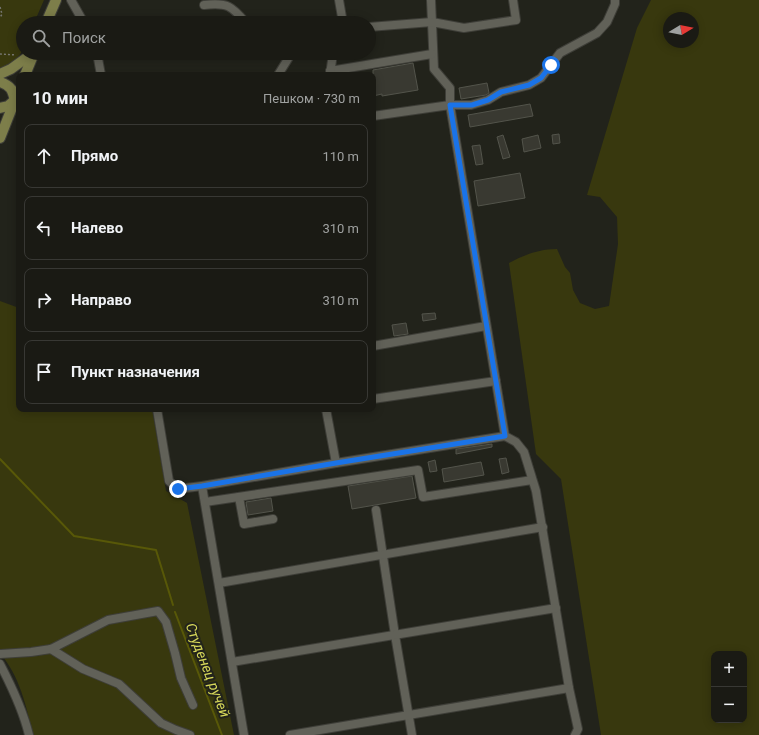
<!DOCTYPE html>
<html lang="ru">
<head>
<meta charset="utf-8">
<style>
  :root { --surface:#1a1a14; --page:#23231d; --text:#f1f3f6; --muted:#9fa1a0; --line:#383834 }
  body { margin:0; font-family:Roboto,sans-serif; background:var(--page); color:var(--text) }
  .controls { position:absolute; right:12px; bottom:12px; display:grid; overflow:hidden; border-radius:8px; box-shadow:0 2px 10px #0003 }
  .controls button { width:36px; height:36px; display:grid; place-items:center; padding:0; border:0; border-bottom:1px solid var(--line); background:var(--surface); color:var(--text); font:20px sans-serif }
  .compass { position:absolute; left:663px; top:12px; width:36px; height:36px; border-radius:50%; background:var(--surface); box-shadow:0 2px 10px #0003; rotate:80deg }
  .stop { position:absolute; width:12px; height:12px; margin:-9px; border:3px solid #1a73e8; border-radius:50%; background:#fff }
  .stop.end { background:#1a73e8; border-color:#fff; box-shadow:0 1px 4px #0008 }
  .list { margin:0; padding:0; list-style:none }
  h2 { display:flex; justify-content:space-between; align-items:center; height:52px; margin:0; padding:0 16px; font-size:17px }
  h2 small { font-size:13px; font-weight:400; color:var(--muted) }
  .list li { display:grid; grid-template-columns:26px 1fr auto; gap:12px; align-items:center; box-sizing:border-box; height:64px; margin:0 8px 8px; padding:0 8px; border:1px solid var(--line); border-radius:8px }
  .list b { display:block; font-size:15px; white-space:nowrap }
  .list em { font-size:13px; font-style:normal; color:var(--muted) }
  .icon { flex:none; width:22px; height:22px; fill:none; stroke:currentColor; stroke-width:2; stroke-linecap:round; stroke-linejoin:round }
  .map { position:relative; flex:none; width:759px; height:735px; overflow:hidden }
  .search { position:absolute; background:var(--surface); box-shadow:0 2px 10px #0003; left:16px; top:16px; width:360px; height:44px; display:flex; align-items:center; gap:10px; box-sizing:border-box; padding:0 14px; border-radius:22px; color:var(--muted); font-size:15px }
  .panel { position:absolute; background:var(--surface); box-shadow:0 2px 10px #0003; left:16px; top:72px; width:360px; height:340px; border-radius:8px }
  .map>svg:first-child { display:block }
</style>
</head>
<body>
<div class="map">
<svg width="759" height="735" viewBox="0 0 759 735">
  <rect width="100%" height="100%" fill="#22231b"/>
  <g fill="#38380e" fill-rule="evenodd">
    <path d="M0,0h44l-10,23h-11v26c-4,10 -14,15 -23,20z"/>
    <path d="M651,0h108v735h-158l-40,-256 -25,-25 -27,-191c15,-8 30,-14 48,-14l8,18 5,6 3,17 7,13 15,6 14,-3 9,-62 -1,-27 -17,-20 -13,-2 50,-167zM669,18h24v24h-24zM714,654h30v66h-30z"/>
    <path d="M0,301l19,7v101h133l14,82 21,12 47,232h-201c-7,-30 -13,-58 -33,-82z"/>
  </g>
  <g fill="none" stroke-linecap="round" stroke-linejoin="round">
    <g stroke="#585808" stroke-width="2">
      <path d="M0,459l74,77 82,14 17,55"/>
      <path d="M175,612l47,123"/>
    </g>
  </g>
  <g fill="#393931" stroke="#53544b">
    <path d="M413,63l5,27 -36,6v-2l-9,2v-26z"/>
    <path d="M487,83l2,10 -3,2 -25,4 -2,-11z"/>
    <path d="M530,104l3,12 -63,11 -2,-12z"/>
    <path d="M559,134l1,9 -7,1 -1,-9z"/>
    <path d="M503,135l7,22 -7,2 -6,-22z"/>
    <path d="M538,135l3,13 -17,4 -2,-13z"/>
    <path d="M480,145l3,19 -7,1 -4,-19z"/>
    <path d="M520,173l5,25 -47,8 -4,-25z"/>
    <path d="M435,313l1,6 -13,2 -1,-7z"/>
    <path d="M406,323l2,11 -14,2 -2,-11z"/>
    <path d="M492,444v3l-36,7v-5z"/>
    <path d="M506,458l3,14 -7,2 -3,-15z"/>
    <path d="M435,460l2,11 -7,1 -2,-10z"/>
    <path d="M481,462l3,13 -40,7 -2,-13z"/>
    <path d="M412,476l4,22 -64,11 -4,-23z"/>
    <path d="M271,498l2,13 -25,4 -2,-13z"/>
  </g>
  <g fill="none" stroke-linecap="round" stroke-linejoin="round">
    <g stroke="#3e3e38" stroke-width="10">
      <g id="minor">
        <path d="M71,0l13,23"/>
        <path d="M339,0l4,23"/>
        <path d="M431,0l3,69 16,19v17l55,331 11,6 8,10 12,39 33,197 9,41 -3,6"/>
        <path d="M204,5c23,-3 28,1 42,18"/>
        <path d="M369,27l63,-5 32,6 52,-8 -3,-20"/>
        <path d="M97,53l4,22"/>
        <path d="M271,53l1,2 25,-2"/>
        <path d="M330,71l102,-17"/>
        <path d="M278,75l13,-21"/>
        <path d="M330,75l3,-22"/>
        <path d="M373,116l77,-11h21l17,-5 13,-8 28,-7 12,-7 19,-25 37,-20 10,-11 8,-18v-4"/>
        <path d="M373,346l113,-20"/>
        <path d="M373,399l123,-18"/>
        <path d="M157,409l12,72 9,8 24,-3 134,-23 169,-27"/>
        <path d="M326,409l10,54"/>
        <path d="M202,486l42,249"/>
        <path d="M239,497l5,27 29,-5"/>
        <path d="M205,502l213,-32 5,27 109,-17"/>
        <path d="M376,510l19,125 17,100"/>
        <path d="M219,583l324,-56"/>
        <path d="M51,649l32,20 36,15 42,39 15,7 14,5"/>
        <path d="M0,654l31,-2 20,-3 57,-29 50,-9 8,11 9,31 6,25 12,27"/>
        <path d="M232,662l324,-54"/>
        <path d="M0,664c12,23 23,46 29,71"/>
        <path d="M290,735l279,-47"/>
      </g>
    </g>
    <g stroke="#3e3e38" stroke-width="12">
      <g id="major">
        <path d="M46,23l10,-23"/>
        <path d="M0,74l11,-5 22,-16"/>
        <path d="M25,75l9,-22"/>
        <path d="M0,82c11,4 12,7 15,18"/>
        <path d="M0,108l8,-2 7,-6"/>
        <path d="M0,138l19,-48"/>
      </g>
    </g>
    <g stroke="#767670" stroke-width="1.5" stroke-dasharray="2 2" stroke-linecap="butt">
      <path d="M0,7l2,7 -2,4"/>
      <path d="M0,54l16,1"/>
    </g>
    <use href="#minor" stroke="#616158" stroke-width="8"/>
    <use href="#major" stroke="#7d7e4a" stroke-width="10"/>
  </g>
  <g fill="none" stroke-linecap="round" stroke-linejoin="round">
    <path stroke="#1a73e8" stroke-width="5" d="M178,489l24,-3 134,-23 169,-27 -55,-331h22l16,-5 13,-8 28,-7 12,-7 10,-13"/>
  </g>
  <g text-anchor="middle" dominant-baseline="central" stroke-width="4" stroke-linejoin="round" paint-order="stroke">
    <g font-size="14" font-style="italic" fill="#d6d759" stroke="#22231b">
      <text transform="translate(208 670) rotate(69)">Студенец ручей</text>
    </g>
  </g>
</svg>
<div class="controls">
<button>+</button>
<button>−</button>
</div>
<svg class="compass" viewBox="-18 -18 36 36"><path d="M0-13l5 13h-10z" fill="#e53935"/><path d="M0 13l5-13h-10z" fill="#9fa1a0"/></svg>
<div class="stop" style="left:551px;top:65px"></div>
<div class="stop end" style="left:178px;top:489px"></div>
<div class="search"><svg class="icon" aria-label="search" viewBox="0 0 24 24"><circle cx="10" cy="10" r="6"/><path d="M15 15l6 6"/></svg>Поиск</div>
<section class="panel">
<h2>10 мин<small>Пешком · 730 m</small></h2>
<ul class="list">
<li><svg class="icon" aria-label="ahead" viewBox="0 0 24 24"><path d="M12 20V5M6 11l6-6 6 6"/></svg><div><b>Прямо</b></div><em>110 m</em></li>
<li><svg class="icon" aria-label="left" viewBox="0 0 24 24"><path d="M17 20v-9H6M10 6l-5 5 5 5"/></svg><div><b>Налево</b></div><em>310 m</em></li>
<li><svg class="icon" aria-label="right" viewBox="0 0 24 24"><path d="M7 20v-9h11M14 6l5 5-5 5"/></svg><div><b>Направо</b></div><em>310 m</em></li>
<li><svg class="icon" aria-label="arrive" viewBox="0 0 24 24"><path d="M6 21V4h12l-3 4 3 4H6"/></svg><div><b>Пункт назначения</b></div></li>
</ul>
</section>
</div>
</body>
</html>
